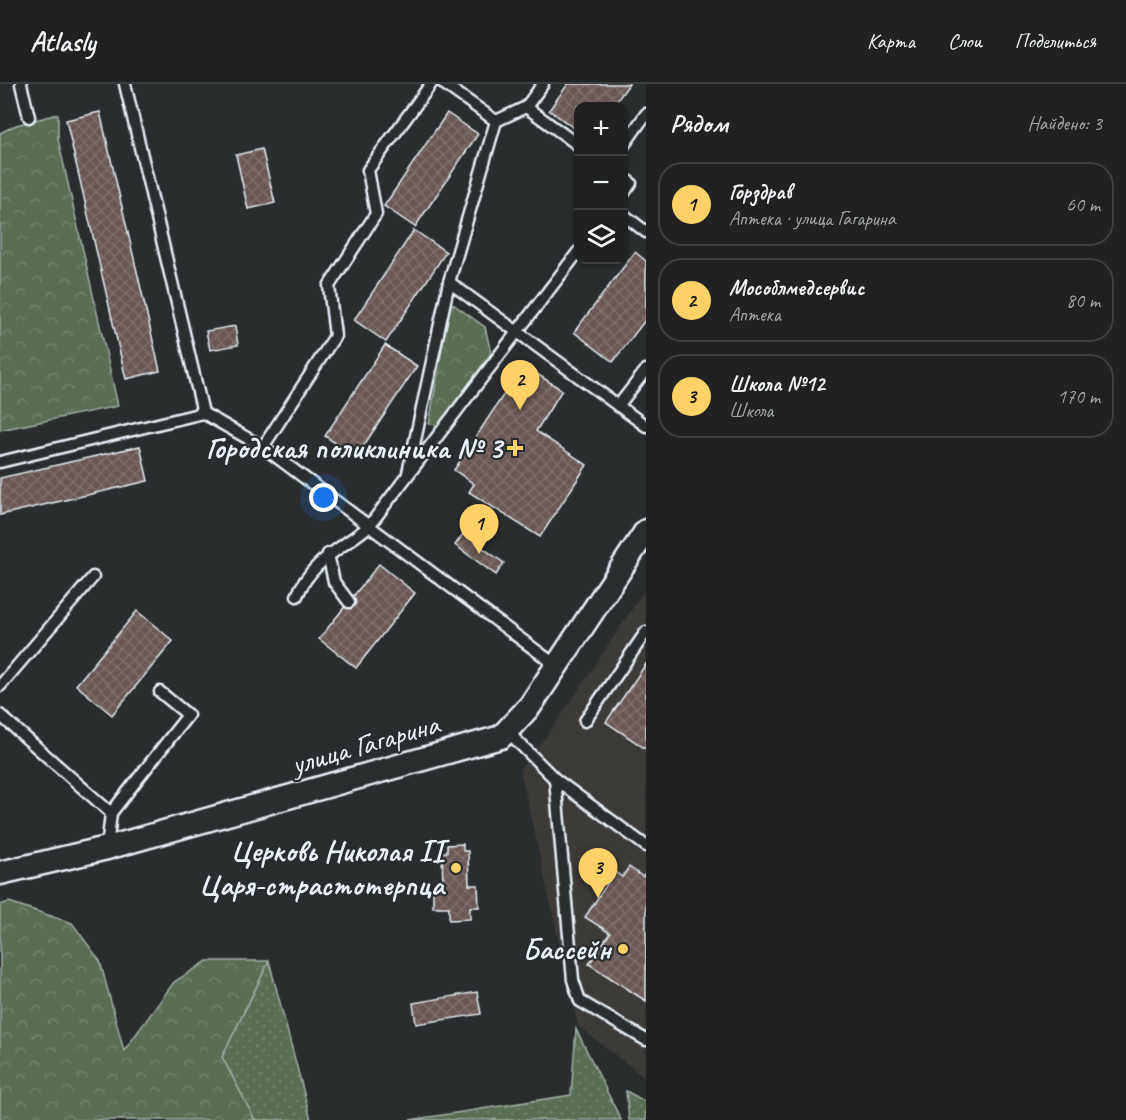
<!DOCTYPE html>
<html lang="ru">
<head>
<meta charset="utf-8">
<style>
  :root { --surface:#202222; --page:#282a2a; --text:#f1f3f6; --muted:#a2a4a5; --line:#3d3f40; --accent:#ffd166 }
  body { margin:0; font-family:Caveat,sans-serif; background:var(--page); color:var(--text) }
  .controls { position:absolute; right:18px; top:18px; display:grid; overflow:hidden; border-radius:12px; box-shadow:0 2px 4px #0004 }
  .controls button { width:54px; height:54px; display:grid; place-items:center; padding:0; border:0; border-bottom:2px solid var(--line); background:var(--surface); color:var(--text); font:30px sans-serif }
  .you { position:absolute; left:324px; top:414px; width:21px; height:21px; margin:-15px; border:4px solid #fff; border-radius:50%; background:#1a73e8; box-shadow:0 0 0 9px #1a73e833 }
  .badge { display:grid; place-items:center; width:39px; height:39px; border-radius:50%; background:var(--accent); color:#111; font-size:20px; font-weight:700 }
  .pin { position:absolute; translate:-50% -50px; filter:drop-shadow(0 2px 3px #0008) }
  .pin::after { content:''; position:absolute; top:32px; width:21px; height:18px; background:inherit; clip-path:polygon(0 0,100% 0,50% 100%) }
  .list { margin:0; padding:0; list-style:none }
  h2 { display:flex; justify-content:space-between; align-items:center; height:78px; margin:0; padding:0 24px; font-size:26px }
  h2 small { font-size:20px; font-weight:400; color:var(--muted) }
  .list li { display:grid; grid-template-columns:39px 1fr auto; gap:18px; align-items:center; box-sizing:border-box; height:84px; margin:0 12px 12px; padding:0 12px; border:2px solid var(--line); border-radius:24px }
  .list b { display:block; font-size:22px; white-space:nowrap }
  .list p { margin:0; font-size:20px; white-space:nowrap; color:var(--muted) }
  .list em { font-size:20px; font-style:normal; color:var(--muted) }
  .icon { flex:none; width:33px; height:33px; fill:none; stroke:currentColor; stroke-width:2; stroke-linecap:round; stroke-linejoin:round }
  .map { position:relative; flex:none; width:646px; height:1036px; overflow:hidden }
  header { display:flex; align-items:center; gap:36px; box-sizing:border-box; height:84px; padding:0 30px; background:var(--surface); border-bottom:2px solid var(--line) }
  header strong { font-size:28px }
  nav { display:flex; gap:33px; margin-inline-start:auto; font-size:21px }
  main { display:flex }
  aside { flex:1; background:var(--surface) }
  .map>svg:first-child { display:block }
</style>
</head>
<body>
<header>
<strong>Atlasly</strong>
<nav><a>Карта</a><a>Слои</a><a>Поделиться</a></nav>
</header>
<main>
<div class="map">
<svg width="646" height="1036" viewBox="0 0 646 1036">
  <defs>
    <pattern id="grass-dots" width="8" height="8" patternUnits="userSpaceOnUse" patternTransform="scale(1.5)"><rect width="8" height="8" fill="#5c6d57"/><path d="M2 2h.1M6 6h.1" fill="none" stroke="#738270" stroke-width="1.8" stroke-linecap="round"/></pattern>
    <pattern id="forest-crowns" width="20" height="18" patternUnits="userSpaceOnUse" patternTransform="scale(1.5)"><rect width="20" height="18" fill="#5c6d57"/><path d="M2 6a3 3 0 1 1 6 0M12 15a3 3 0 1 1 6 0" fill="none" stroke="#738270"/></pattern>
    <pattern id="building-cross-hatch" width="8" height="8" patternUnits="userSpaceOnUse" patternTransform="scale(1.5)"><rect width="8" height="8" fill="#695854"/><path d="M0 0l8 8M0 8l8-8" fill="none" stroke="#7e706d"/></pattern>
  </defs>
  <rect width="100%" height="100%" fill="#2a2d2e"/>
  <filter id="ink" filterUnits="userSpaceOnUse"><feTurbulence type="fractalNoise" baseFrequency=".0167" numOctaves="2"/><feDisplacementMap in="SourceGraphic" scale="12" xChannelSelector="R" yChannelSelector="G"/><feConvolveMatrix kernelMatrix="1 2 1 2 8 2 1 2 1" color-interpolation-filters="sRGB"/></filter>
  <g filter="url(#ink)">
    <path fill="#3d3a39" d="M646,504v491l-68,-53 -58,-257 35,-44z"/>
    <g fill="url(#grass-dots)" stroke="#a2afa8" stroke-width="1.5">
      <path d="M269,877l42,159h-56l-33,-63z"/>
      <path d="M576,945l45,91h-211l161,-25z"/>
      <path d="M626,1007l20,11v18h-17z"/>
    </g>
    <g fill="url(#forest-crowns)" stroke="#a2afa8" stroke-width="1.5">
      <path d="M58,30v25l60,267 -118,24v-297l16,-8z"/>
      <path d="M450,218l35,25 6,26 -51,73 -11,-2z"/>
      <path d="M9,818l63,21 28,38 24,90 50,-69 33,-21h62l-47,96 33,63h-255v-215z"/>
    </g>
    <g fill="url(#building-cross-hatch)" stroke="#e8f1f8" stroke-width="1.5">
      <path d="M568,0h61l-16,22h-35v25l-29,-21z"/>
      <path d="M100,28l60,259 -34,8 -60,-259z"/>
      <path d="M447,29l31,21 -63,93 -31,-21z"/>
      <path d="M262,65l13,54 -27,6 -12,-54z"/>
      <path d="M414,146l32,22 -60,90 -32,-22z"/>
      <path d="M635,168l11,9v58l-33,43 -39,-30z"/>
      <path d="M235,242l3,19 -28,5 -4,-19z"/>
      <path d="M385,261l32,21 -61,91 -31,-21z"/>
      <path d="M523,281l39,25 -26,41 51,34 -47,72 -71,-45 5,-8 -20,-14z"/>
      <path d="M140,362l8,35 -148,34v-37z"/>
      <path d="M463,450l41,29 -8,12 -41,-30z"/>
      <path d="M379,480l36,29 -59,75 -37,-29z"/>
      <path d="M137,527l36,30 -61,74 -36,-30z"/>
      <path d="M646,580v85l-40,-27z"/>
      <path d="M463,760v7h5l1,34h9l1,22h-9v12l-21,1v-13h-16v-22h10l-1,-33h5v-7z"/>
      <path d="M629,783l14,10 3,-5v129l-57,-37 21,-31 -25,-16 30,-45 7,5z"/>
      <path d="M477,908l4,22 -65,10 -3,-21z"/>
    </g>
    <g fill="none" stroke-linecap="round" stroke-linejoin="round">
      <g stroke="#e8f1f8" stroke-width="15">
        <g id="service">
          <path d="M21,0l8,33"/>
          <path d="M125,0l78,329 60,34 294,219"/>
          <path d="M444,0l52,37 30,-14"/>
          <path d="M543,0l-17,23 52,38"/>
          <path d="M624,61l22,-31"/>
          <path d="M624,94l7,5 -7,10"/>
          <path d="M624,131l22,17"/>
          <path d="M449,198l197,144"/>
          <path d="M618,322l28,-36"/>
          <path d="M263,363l72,-111 -6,-50 47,-72 -8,-44 63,-86"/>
          <path d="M0,378l203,-49"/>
          <path d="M408,389l41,-191 47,-161"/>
          <path d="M328,470l6,28 15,20"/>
          <path d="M297,512c14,-35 44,-47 72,-70l209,-274"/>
          <path d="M0,602l93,-109"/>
          <path d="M0,631l111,98"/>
          <path d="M585,637l61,-89"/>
          <path d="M508,648l47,47 91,67"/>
          <path d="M555,695l18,201 7,21 66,39"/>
          <path d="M107,764l4,-35 77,-98 -28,-23"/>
        </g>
      </g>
      <g stroke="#e8f1f8" stroke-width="27">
        <path id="minor" d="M0,789l107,-25 394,-111 29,-31 116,-175"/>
      </g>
      <use href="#service" stroke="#2a2d2e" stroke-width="10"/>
      <use href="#minor" stroke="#2a2d2e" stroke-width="22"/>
    </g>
  </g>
  <g fill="#ffd166" stroke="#2a2d2e" stroke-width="2">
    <path d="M512 355h6v6h6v6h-6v6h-6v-6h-6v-6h6z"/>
    <circle cx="456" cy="784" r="6"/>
    <circle cx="623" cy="865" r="6"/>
  </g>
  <g text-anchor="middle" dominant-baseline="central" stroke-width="4.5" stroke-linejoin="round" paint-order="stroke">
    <g font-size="30" font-weight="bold" fill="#e8f1f8" stroke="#2a2d2e" text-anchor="end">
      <text x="502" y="364">Городская поликлиника № 3</text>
      <text x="444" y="767">Церковь Николая II<tspan x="444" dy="34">Царя-страстотерпца</tspan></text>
      <text x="611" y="865">Бассейн</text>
    </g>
    <g font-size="30" fill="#e8f1f8" stroke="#2a2d2e">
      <text transform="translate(365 660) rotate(-16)">улица Гагарина</text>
    </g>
  </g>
</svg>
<div class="controls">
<button>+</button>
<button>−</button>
<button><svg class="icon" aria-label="layers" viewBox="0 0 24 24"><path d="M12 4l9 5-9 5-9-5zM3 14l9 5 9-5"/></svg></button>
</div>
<div class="you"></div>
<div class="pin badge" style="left:479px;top:470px">1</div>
<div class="pin badge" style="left:520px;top:326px">2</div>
<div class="pin badge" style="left:598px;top:814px">3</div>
</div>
<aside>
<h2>Рядом<small>Найдено: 3</small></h2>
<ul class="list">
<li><span class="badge">1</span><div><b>Горздрав</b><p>Аптека · улица Гагарина</p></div><em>60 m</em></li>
<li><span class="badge">2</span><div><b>Мособлмедсервис</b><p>Аптека</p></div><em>80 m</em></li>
<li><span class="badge">3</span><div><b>Школа №12</b><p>Школа</p></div><em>170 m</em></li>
</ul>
</aside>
</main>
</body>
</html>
